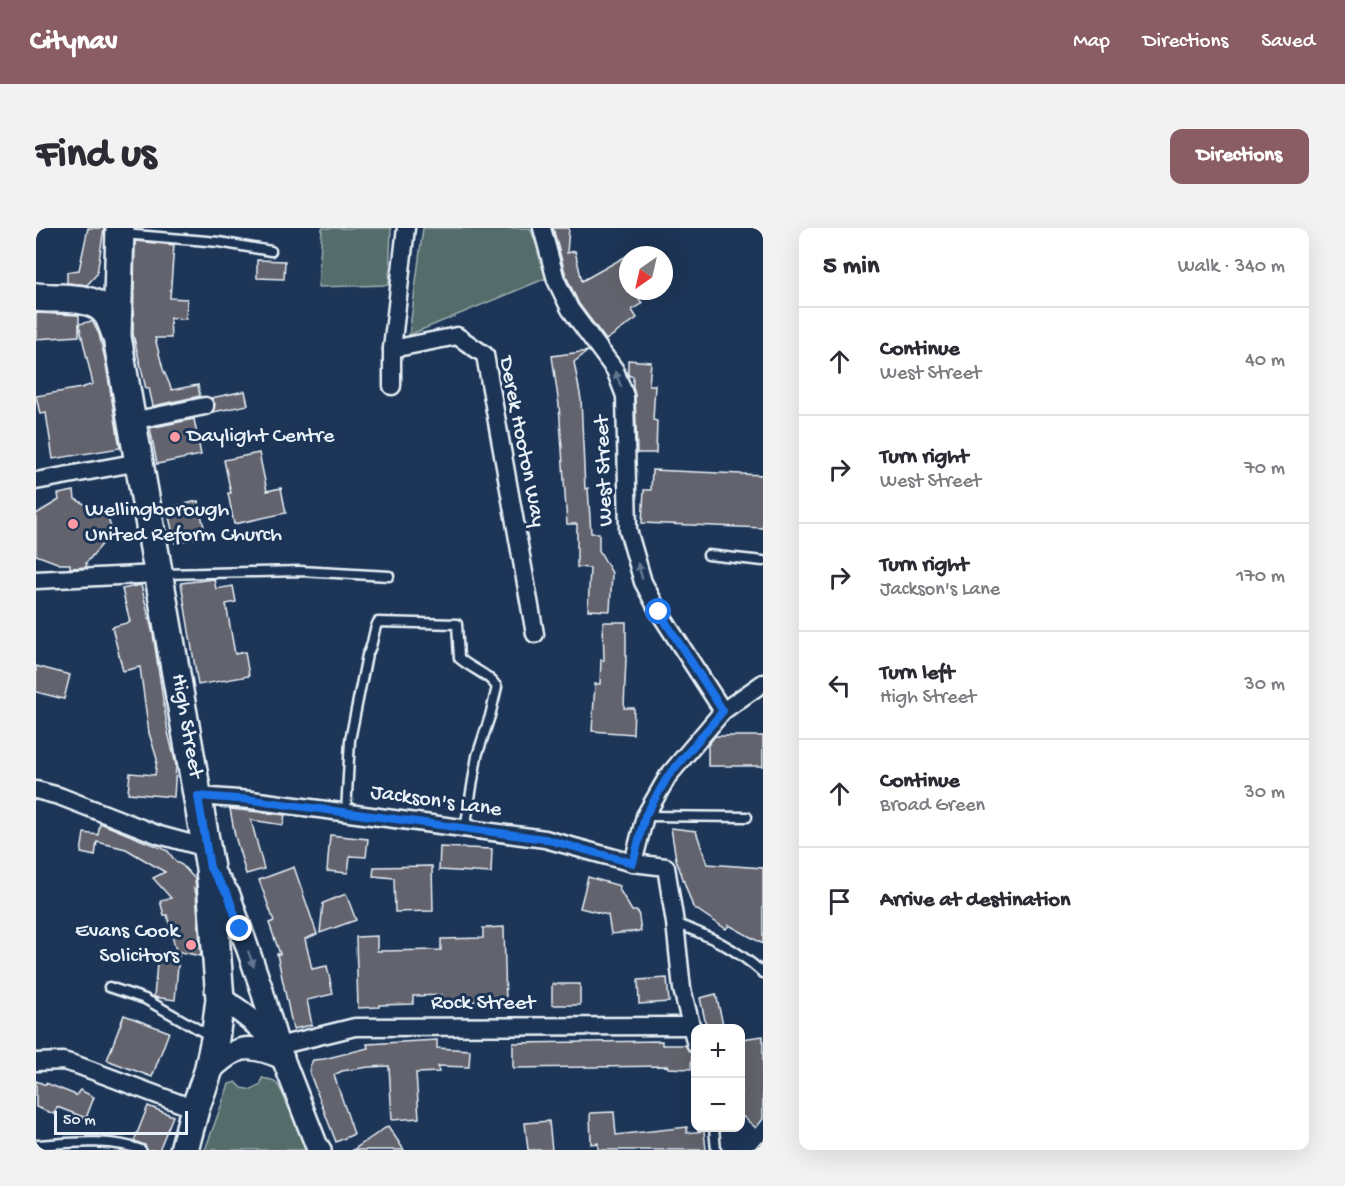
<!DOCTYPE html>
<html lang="en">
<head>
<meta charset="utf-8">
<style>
  :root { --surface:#fff; --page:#f2f2f3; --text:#2b2b33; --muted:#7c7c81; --line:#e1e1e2; --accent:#8a5d65 }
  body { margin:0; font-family:"Gochi Hand",sans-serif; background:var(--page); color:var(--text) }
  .controls { position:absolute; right:18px; bottom:18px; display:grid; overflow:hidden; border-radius:12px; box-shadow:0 6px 24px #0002 }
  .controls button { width:54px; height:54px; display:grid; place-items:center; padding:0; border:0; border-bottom:2px solid var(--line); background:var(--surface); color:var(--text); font:30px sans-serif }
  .compass { position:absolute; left:583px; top:18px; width:54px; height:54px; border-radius:50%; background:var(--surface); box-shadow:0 6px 24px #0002; rotate:214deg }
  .scale { position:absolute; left:18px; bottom:15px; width:134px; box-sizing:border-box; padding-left:6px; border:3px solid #e8f1f8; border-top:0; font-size:16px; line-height:21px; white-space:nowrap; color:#e8f1f8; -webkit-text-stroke:4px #1d3557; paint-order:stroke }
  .stop { position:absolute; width:18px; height:18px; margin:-14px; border:4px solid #1a73e8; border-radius:50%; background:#fff }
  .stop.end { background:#1a73e8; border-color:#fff; box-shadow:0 2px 6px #0008 }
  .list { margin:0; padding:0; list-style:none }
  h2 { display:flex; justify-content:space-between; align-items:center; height:78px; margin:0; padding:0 24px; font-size:26px }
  h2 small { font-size:20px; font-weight:400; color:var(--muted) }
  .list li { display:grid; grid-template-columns:39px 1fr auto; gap:18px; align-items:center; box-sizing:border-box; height:108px; padding:0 24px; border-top:2px solid var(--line) }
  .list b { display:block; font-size:22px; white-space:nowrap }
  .list p { margin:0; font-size:20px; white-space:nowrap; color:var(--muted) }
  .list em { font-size:20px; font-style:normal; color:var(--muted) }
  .icon { flex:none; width:33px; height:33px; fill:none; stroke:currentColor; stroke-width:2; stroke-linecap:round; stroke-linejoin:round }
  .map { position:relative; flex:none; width:727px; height:922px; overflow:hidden; border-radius:12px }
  header { display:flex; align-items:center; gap:36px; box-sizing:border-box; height:84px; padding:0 30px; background:var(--accent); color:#fff }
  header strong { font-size:28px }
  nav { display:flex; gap:33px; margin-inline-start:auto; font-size:21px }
  .intro { display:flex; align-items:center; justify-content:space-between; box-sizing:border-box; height:144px; padding:0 36px }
  h1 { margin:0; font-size:42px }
  .button { padding:15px 27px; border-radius:12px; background:var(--accent); color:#fff; font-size:21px; font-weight:700 }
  main { display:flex; gap:36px; padding:0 36px }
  aside { flex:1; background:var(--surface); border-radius:12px; box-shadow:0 6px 24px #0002 }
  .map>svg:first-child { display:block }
</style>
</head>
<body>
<header>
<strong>Citynav</strong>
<nav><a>Map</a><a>Directions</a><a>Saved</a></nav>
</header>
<div class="intro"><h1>Find us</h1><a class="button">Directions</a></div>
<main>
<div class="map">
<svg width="727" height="922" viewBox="0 0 727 922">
  <rect width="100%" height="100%" fill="#1d3557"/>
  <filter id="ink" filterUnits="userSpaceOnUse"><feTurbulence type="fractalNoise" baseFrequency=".0167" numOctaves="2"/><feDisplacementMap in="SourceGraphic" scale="12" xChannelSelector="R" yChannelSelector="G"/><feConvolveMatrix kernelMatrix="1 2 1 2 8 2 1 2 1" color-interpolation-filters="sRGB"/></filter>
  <g filter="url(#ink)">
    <g fill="#556d6a" stroke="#9eafb1" stroke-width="1.5">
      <path d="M286,0h69l-2,57 -71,2z"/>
      <path d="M387,0h107l19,49 -140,58z"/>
      <path d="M226,850l10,2 6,5 34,65h-107l24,-66 7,-2 6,6 10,2 9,-6z"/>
    </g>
    <g fill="#63636d" stroke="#e8f1f8" stroke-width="1.5">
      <path d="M52,0h16l-7,46 -10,11 -20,-2v-11l12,-2z"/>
      <path d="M517,0h16l-2,25 8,-2 7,30 46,-26v36h6l8,12 -10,7 5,8 -31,22 -27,-36 -13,-28z"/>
      <path d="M99,13l39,4 -4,53 17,1 -1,20 -16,-1 1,20h-16l8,31 9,21 26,-5 2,11 -47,10 -4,-18 -3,1 -13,-55z"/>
      <path d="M221,32l28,1 -1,18 -27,-1z"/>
      <path d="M0,85l43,2v21l-43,3z"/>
      <path d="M56,93l7,13 6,25 15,89 -67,11 -7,-46 -6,1 -4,-18 45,-8 12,-4 -14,-60z"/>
      <path d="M552,123l-14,11 7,37 4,90 3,-1 3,45h8v17l13,23 -2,38 -22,-1 2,-42 -13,-1v-43h-10l-8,-119 -7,-49z"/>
      <path d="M592,132l23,2 -2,23h6l-2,35 4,1 -1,32h-19l-2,-58 -2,-8v-11h-4l-1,-3z"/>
      <path d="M209,163l3,14 -35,7 2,-8 -4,-6z"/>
      <path d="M158,191l7,36 -44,9 -7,-36z"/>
      <path d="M223,225l8,38 14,-3 5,25 -52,11 -6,-31h3l-7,-33z"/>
      <path d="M616,242l111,5v53l-121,-5 2,-33h7z"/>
      <path d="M38,263l1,8 17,9 7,-1 8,5 5,21 -26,30 1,4 -17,1v-4h-10l-24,-9v-41l23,-14 -1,-6z"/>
      <path d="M162,273l8,35 -31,7 -8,-35z"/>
      <path d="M178,351l2,10 17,-3 3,16 -10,2 9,50 10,-2 4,24 -51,9 -17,-102z"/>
      <path d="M105,357l12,49 15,98 8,33 -2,32 -46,-4 2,-20 25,2 2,-16 -8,-26 -9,-66 -17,4 -11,-44 18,-5 -8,-33z"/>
      <path d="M567,394h23v36l-2,50h10l-1,26 -41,-3 3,-47h5l1,-24 3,1z"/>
      <path d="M0,438l34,9 -6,24 -28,-7z"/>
      <path d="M679,508h48v30h-55v-21z"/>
      <path d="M194,581l55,6 -2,10 -32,-5 13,49 -18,5 -11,-38z"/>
      <path d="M64,595l68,28 8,11 6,3 13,14 1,11 -2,-1 2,4 5,63 -25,-5 -9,-36h-3l-4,-14 11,-3 -18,-20 12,-6 -39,-23 -29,-7 -2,14 -14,-3 3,-20 14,2z"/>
      <path d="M635,600l25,3 11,33 56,4v76l-34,-19 -3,4 -33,-22 -17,-48z"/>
      <path d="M294,607l38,4 -2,18 -16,-1 -2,17 -21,-2z"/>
      <path d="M404,619l52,2 -1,24 -52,-3z"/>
      <path d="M396,638l1,45 -38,1 -1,-34 -21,-2 1,-9z"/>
      <path d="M258,639l23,67 -12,5 7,30 15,-3 6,28 -26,6 5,25 -19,4 -16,-75h3l-11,-31 5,-2 -15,-41z"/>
      <path d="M552,649l32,9 -1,3 13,22h6l3,20 -30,3 -3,-19 -28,-7z"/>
      <path d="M310,666l10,26 -36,13 3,-30z"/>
      <path d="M468,699l2,77h-21v-3l-42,1 -1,-7 -29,1v8l-34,1v2l-21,1 -2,-71 21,-1v15l64,-1v-11l42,-1v-10z"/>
      <path d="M122,724l21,2 -4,46 -21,-3z"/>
      <path d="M631,750l2,24 -30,2 -1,-24z"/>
      <rect x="516" y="756" width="28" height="21"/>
      <path d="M680,766l8,35h-17l-7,-31z"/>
      <path d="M88,787l45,17 -17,45 -45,-17z"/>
      <path d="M727,808v83l-7,9 -15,-13v-76z"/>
      <path d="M401,812v8l33,2 -1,17 -31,-1 1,6 -23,1 3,45 -27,2 -3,-54 -20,1 -27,4 -8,4 20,59 -18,8 -26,-68v-8l3,-6 11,-1 44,-11 -1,-4z"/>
      <path d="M626,813v4h23l7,9 -1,15 -23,-1v-2l-155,2v-25z"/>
      <path d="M0,853l10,4v-2l30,12 4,-5 14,7 -8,21 -29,-11 -3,7 -18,-7z"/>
      <path d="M112,878l25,10 -14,34h-12l-2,-5 -11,-4z"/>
      <path d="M578,884l2,23 71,-8v6l17,-2 2,19h-108v-7l-7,1 -1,-31z"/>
      <path d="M513,893l3,29h-24l-3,-27z"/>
      <path d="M352,898l16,24h-51z"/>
    </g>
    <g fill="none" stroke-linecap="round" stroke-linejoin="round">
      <g stroke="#e8f1f8" stroke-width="13">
        <g id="service">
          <path d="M87,6l96,8 52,9"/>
          <path d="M672,327l55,6"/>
          <path d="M126,346l138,-3 89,5"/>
          <path d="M310,585l4,-73 17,-85c7,-10 5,-22 11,-33l79,2 2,34c12,11 29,15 38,29l-7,29 -13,40 -12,73"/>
          <path d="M610,588l101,1"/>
          <path d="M639,695c36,14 59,24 88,50"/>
          <path d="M73,759l36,12 67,38"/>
          <path d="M678,900l2,22"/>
          <path d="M0,917c32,-2 75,-7 105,5"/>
          <path d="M725,922l2,-2"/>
        </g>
      </g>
      <g stroke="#e8f1f8" stroke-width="21">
        <g id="minor">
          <path d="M506,0l14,52 14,29 45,61 10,26 3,134 15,52 16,30 64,99"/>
          <path d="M356,121l65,-13 28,19 50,279"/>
          <path d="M356,158v-37l14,-121"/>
          <path d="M96,193l73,-15"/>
          <path d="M0,253l103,-19"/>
          <path d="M0,352l122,-6"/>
          <path d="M0,562l23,6 100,39 48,13"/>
          <path d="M162,568l53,4 294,39 88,24 33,4 9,56 7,66 14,56"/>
          <path d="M597,635l12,-47 23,-40 55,-65 40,-28"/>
          <path d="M242,818l77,-19 336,-1"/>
          <path d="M0,834l27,-1 14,4 118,44"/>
        </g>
      </g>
      <g stroke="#e8f1f8" stroke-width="26">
        <g id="tertiary">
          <path d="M174,640l19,27 32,92 17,59 38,98 4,6"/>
          <path d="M184,771c22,11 39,27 56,45"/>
          <path d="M172,844c29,-26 37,-30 75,-14"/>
        </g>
      </g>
      <g stroke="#e8f1f8" stroke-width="32">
        <g id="primary">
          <path d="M0,69c22,3 58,-4 72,18 4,7 6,15 9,22l93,531 10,131 -5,40 -7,33 -13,37 -11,41"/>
          <path d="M81,105l3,-105"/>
        </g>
      </g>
      <use href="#service" stroke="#1d3557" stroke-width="8"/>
      <use href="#minor" stroke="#1d3557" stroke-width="16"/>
      <use href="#tertiary" stroke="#1d3557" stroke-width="21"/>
      <use href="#primary" stroke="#1d3557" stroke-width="27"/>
    </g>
    <defs><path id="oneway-solid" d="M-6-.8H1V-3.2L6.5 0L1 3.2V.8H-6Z" transform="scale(1.5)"/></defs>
    <g fill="#64778f">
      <use href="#oneway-solid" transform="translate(582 151) rotate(-112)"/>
      <use href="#oneway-solid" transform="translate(604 343) rotate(-106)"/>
      <use href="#oneway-solid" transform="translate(215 731) rotate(70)"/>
    </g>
  </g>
  <g fill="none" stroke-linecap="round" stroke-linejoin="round" filter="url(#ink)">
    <path stroke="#1a73e8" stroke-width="8" d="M204,701l-12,-34 -18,-27 -12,-72 54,4 293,39 88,24 12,-47 23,-40 55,-65 -64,-99"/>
  </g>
  <g fill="#ff9aa2" stroke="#1d3557" stroke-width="2">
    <circle cx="139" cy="209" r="6"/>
    <circle cx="37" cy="296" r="6"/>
    <circle cx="155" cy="717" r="6"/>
  </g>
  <g text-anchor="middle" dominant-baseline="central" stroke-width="6" stroke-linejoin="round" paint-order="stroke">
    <g font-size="22" fill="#e8f1f8" stroke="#1d3557" text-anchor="start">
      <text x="151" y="209">Daylight Centre</text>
      <text x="49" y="283">Wellingborough<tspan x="49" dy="25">United Reform Church</tspan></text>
      <text x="143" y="704" text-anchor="end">Evans Cook<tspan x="143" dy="25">Solicitors</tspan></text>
    </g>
    <g font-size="22" fill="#e8f1f8" stroke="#1d3557">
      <text transform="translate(485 214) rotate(79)">Derek Hooton Way</text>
      <text transform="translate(569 243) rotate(-92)">West Street</text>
      <text transform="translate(150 498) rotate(80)">High Street</text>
      <text transform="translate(400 574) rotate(8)">Jackson's Lane</text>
      <text x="447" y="776">Rock Street</text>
    </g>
  </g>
</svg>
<div class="controls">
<button>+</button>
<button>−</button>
</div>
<svg class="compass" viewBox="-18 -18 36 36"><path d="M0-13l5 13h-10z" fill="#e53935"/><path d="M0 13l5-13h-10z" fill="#7c7c81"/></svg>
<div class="scale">50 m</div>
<div class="stop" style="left:623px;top:384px"></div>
<div class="stop end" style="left:204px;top:701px"></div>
</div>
<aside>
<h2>5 min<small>Walk · 340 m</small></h2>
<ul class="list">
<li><svg class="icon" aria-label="ahead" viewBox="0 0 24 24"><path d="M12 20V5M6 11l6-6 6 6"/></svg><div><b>Continue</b><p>West Street</p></div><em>40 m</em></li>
<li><svg class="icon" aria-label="right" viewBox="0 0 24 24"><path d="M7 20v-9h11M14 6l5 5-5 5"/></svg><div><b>Turn right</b><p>West Street</p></div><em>70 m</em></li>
<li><svg class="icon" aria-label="right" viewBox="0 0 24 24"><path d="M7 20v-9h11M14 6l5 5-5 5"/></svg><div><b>Turn right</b><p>Jackson's Lane</p></div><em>170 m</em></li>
<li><svg class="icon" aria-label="left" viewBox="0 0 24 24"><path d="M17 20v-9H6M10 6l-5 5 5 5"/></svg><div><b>Turn left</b><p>High Street</p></div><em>30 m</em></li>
<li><svg class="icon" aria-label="ahead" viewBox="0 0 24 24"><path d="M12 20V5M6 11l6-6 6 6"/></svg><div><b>Continue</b><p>Broad Green</p></div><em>30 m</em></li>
<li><svg class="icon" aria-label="arrive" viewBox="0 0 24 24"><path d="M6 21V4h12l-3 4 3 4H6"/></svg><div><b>Arrive at destination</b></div></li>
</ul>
</aside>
</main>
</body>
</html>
